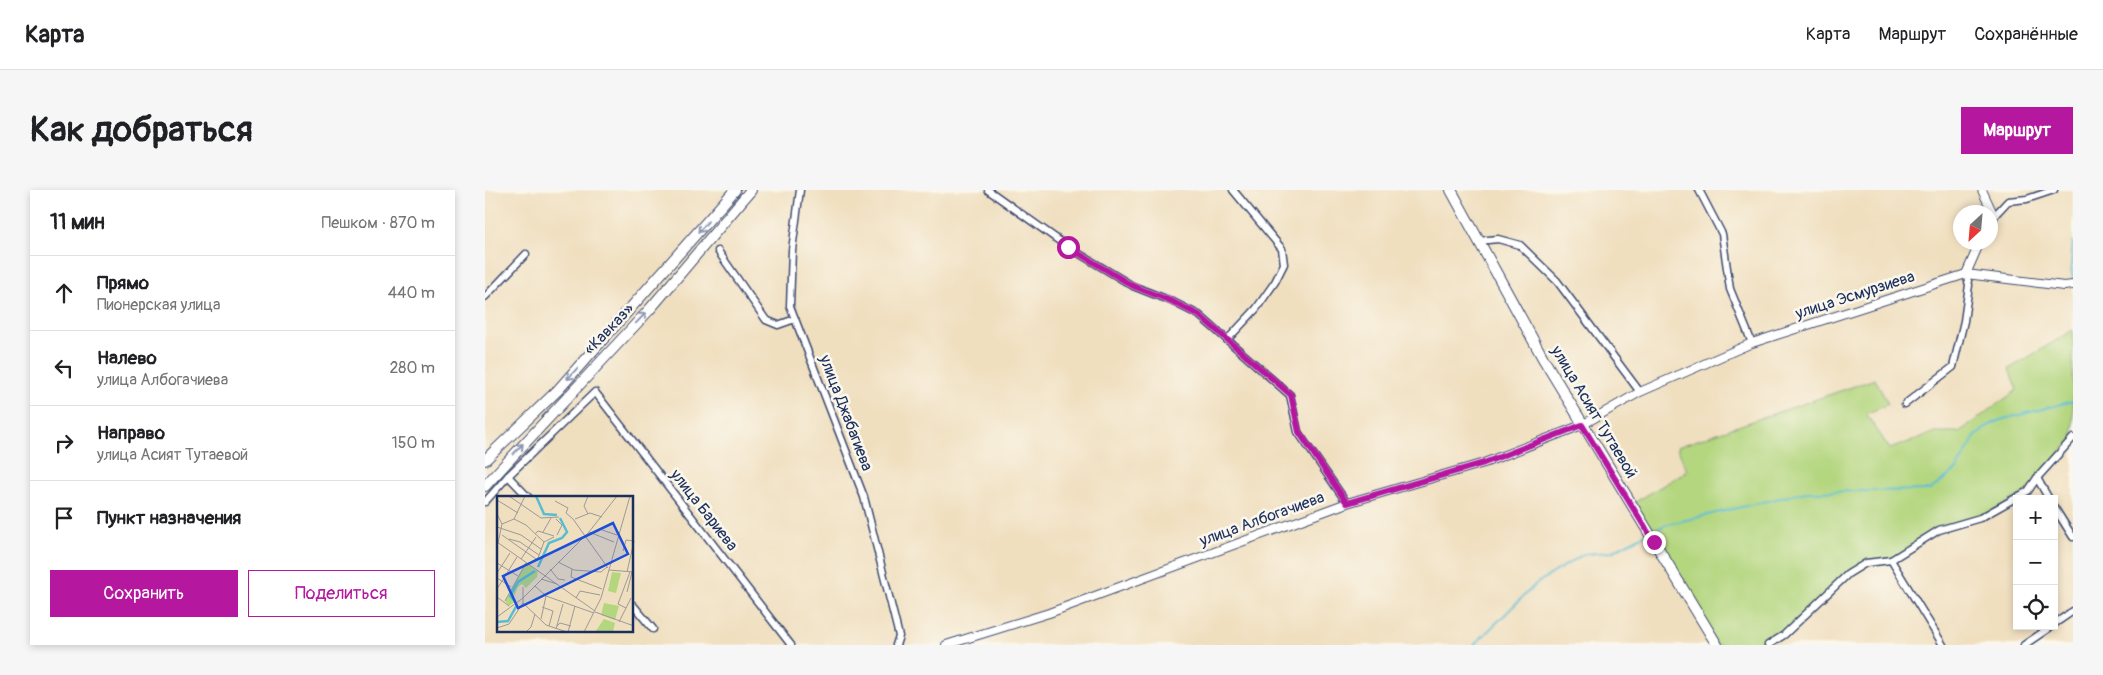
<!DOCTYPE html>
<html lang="ru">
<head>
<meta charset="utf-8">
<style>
  :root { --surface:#fff; --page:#f6f6f6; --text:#202124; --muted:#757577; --line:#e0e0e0; --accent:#b5179e }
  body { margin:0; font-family:Pangolin,sans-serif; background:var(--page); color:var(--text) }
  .controls { position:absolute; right:15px; bottom:15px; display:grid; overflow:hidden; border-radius:0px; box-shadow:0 2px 8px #0003 }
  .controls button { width:45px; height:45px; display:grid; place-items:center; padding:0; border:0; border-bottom:1px solid var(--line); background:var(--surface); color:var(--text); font:25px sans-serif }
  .compass { position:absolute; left:1468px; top:15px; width:45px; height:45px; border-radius:50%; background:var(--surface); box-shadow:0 2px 8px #0003; rotate:206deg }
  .stop { position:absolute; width:15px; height:15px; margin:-11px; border:4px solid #b5179e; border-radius:50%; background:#fff }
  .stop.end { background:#b5179e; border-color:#fff; box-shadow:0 1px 5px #0008 }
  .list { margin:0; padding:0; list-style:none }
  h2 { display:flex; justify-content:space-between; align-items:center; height:65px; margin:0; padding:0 20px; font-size:21px }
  h2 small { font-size:16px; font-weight:400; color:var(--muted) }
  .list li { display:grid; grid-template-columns:32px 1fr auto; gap:15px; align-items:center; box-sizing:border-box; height:75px; padding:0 20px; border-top:1px solid var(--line) }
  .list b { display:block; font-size:19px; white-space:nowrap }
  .list p { margin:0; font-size:16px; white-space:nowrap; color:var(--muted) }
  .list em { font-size:16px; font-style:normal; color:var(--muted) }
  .actions { display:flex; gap:10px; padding:15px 20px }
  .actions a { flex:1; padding:11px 0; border:1px solid var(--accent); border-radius:0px; text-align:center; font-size:18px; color:var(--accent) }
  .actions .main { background:var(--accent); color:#fff }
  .icon { flex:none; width:28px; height:28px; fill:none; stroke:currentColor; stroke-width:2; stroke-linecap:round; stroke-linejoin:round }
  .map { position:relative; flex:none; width:1588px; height:455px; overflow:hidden; border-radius:0px }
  header { display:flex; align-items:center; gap:30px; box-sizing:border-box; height:70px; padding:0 25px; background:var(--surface); border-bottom:1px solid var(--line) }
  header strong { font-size:24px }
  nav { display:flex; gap:28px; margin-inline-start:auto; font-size:18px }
  .intro { display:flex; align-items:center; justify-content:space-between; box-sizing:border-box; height:120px; padding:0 30px }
  h1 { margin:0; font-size:35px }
  .button { padding:12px 22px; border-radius:0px; background:var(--accent); color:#fff; font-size:18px; font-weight:700 }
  main { display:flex; gap:30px; padding:0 30px }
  aside { flex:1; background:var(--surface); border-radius:0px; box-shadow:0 2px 8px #0003 }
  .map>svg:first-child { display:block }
</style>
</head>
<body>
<header>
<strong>Карта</strong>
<nav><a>Карта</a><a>Маршрут</a><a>Сохранённые</a></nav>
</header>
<div class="intro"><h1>Как добраться</h1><a class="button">Маршрут</a></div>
<main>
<aside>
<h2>11 мин<small>Пешком · 870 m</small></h2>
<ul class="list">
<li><svg class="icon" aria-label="ahead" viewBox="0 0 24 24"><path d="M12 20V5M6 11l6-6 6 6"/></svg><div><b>Прямо</b><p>Пионерская улица</p></div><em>440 m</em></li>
<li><svg class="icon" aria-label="left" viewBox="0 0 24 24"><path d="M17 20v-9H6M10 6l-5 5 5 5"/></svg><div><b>Налево</b><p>улица Албогачиева</p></div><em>280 m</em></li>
<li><svg class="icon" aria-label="right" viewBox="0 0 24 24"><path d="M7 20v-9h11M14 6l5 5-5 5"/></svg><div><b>Направо</b><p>улица Асият Тутаевой</p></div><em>150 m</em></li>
<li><svg class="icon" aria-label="arrive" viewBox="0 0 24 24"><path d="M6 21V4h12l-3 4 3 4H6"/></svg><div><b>Пункт назначения</b></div></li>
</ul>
<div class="actions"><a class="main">Сохранить</a><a>Поделиться</a></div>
</aside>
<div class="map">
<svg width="1588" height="455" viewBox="0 0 1588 455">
  <rect width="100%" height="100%" fill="#fbf7ec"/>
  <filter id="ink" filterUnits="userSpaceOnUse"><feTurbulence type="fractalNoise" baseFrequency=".02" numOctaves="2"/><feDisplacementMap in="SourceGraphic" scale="10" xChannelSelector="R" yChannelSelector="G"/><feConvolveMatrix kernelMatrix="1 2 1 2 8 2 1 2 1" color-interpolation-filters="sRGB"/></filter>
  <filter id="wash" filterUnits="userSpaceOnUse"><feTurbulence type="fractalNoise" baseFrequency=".0096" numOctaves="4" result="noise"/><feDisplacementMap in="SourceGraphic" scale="20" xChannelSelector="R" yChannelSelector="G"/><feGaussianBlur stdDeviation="1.12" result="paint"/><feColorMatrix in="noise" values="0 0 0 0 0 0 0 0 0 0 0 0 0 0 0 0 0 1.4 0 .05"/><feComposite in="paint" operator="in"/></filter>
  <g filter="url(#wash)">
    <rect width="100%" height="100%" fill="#f0dfbf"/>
    <path fill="#b4d67f" stroke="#68826e" d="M1588,140v108l-45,53 -48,27 -41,12 -48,30 -25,3 -98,82h-51l-85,-141 55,-33 -10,-24 198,-68 13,25 -22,10 24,35 45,-17h24l58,-42 -8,-21z"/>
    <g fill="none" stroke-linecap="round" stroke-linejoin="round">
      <g stroke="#56bdd3" stroke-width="2">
        <path d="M1588,52l-2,25 2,11"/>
        <path d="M1168,341l12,-6 141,-33 124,-2 26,-20 19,-33 13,-11 12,-6 73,-19"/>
        <path d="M989,455l63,-62 47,-29 27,-2 35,-18"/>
      </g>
    </g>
  </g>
  <g filter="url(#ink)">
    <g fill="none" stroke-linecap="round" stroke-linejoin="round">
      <g stroke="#3b496d" stroke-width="9">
        <g id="minor">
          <path d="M315,0l-8,60 -2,56 74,191 35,139 -3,9"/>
          <path d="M503,0l80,57 65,39 38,15 28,14 91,80 8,37 49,71"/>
          <path d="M1214,0l23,44 8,55 22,54"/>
          <path d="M1509,26l14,-15 19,-2 27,-9"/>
          <path d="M993,51l20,-2 22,6 37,36 83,111"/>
          <path d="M233,61l48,69 12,5 17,-6"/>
          <path d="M0,107l41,-43"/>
          <path d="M742,150l29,-31 19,-27 9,-18 -2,-15 -49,-59"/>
          <path d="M1420,214l48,-37 11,-46 5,-36 -3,-11"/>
          <path d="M23,286l21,22"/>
          <path d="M1552,288l12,21"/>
          <path d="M0,312l23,-26 87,-84 196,253"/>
          <path d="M1569,317l19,30"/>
          <path d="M1406,370l52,85"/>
          <path d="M148,415l20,24"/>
          <path d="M1569,434l19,-13"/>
          <path d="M1283,455l16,-10 64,-61 18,-11 25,-3 48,-30 41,-12 48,-27 9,-13 36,-40"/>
          <path d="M1539,455l28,-19"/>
        </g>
      </g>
      <g stroke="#3b496d" stroke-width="10">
        <g id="tertiary">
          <path d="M1497,0l12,26 -3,5"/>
          <path d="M1481,84l14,-32"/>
          <path d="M461,455l103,-32 298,-110 137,-40 98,-38 58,-33 112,-49 214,-69 98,12 9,-1"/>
        </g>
      </g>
      <g stroke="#3b496d" stroke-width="12">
        <path id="primary" d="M966,0l93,170 173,285"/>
      </g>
      <g stroke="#3b496d" stroke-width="12">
        <g id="trunk">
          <path d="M0,270l73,-70 177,-200"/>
          <path d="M0,296l165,-177 101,-119"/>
        </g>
      </g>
      <use href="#minor" stroke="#fff" stroke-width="6"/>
      <use href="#tertiary" stroke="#fff" stroke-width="8"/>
      <use href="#primary" stroke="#fff" stroke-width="10"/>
      <use href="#trunk" stroke="#fff" stroke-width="10"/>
    </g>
    <defs><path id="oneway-shaft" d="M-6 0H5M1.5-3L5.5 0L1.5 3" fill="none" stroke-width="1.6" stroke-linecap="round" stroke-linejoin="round" transform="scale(1.25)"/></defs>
    <g stroke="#8d97ae">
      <use href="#oneway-shaft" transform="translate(218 37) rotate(131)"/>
      <use href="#oneway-shaft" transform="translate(156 128) rotate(-46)"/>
      <use href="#oneway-shaft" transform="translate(87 184) rotate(132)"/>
      <use href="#oneway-shaft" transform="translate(33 259) rotate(-47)"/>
    </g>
  </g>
  <g fill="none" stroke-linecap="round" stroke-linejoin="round" filter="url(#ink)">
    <path stroke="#b5179e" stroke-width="6" d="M583,57l65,39 38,15 28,14 92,80 8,37 48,71 137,-40 98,-38 72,117"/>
  </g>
  <g text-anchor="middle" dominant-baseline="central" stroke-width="5" stroke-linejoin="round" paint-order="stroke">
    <g font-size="16" fill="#1b2f5e" stroke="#fbf7ec">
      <text transform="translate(1370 105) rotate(-18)">улица Эсмурзиева</text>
      <text transform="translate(124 139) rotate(-46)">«Кавказ»</text>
      <text transform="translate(1109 222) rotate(59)">улица Асият Тутаевой</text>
      <text transform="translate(361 223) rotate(69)">улица Джабагиева</text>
      <text transform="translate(219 320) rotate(52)">улица Бариева</text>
      <text transform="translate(777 329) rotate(-20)">улица Албогачиева</text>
    </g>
  </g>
  <g transform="translate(12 306)">
    <rect width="136" height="136" fill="#f0dfbf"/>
    <path d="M29,67l12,8 -1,6 -11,11 -4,-4 -4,3 -5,12 3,2 -7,5 -4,-5z" fill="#b4d67f"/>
    <path d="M115,76l9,1 -5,20 -8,-2zM107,107l15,3 -4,14 -14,-5zM107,123l11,4 -2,9h-18z" fill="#b4d67f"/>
    <path fill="none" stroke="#56bdd3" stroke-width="2.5" d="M39,0l8,18 13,1M41,71l11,-24 13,-5 5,-6 -7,-14M18,105l-5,-5 8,-14 17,-11M0,126l11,-1 9,-16"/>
    <path fill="none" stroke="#9b9998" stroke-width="1" d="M12,0l32,22 18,-1M0,4l21,13M58,5l13,7 -2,5 7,6M0,18l5,10 -4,19M91,18l-4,-8 4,-10M17,23l12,6 18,17M59,23l6,6 -5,10M76,23l35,49M78,23l15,-6 12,4M5,28l12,-5 11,-23M0,31l24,8 20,14M105,34l15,5M46,36l8,-14M92,36l25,10M38,38l3,-3 16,5M5,39l34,24M12,43l11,3 19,13M0,46l98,69M126,55l3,-11 8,1M24,63l15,-22M61,66l16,8 27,2 6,-5M0,67l21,13M31,68l10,-6 6,-16 10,-5M53,73l8,10 7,1M75,73l-1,8 31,12M112,74l25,2M130,76l7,-31M0,77l13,-20M0,82l14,9M44,83l16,5M38,90l11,10 48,17M26,91v16l23,22 21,7M0,93l20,-32M130,96l5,-20M0,101l12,9M79,102l4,-7 20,4M8,105l21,-38M45,111l11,4 -4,15M129,112l-8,-4 12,-32M98,116l39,14M0,121l26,-19 66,-66 28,-36M44,123l5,-23M122,126l12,-24M60,130l3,-3 11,3M0,132l12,-4 14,-21M59,133l7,-25M29,136l5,-5 4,-13M71,136l7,-26M87,136l17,-34 29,-102"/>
    <path fill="#1d4ed8" fill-opacity="0.15" stroke="#1d4ed8" stroke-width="2.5" d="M116,27l15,31 -110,54 -15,-32z"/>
    <rect width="136" height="136" fill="none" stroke="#1b2f5e" stroke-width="2.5"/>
  </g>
</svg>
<div class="controls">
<button>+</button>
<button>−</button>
<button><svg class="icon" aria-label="locate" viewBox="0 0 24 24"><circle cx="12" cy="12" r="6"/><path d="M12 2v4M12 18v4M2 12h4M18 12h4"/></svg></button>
</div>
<svg class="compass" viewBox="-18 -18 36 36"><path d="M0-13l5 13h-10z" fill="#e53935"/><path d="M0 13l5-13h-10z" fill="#757577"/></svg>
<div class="stop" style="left:583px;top:57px"></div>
<div class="stop end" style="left:1169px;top:352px"></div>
</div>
</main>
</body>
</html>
